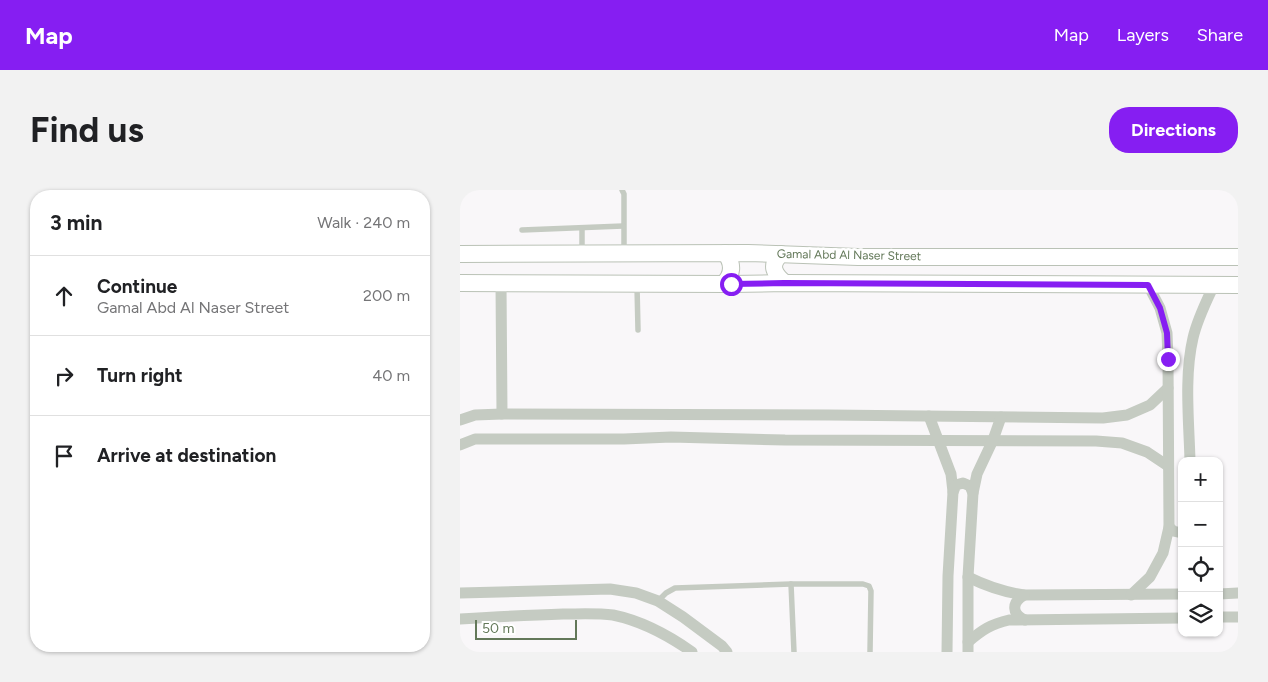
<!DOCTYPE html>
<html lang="en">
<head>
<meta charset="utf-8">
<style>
  :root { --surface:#fff; --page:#f2f2f2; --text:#202124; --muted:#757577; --line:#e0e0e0; --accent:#861ef2 }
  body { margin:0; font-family:Figtree,sans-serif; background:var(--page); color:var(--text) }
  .controls { position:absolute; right:15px; bottom:15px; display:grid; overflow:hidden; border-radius:10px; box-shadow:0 1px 4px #0004 }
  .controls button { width:45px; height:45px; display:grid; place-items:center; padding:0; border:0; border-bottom:1px solid var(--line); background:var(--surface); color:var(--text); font:25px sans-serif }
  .scale { position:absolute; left:15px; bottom:12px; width:102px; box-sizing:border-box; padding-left:5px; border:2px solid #637859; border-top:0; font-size:14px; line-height:18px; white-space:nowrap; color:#637859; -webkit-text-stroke:4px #fff; paint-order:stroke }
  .stop { position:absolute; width:15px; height:15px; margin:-11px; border:4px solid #861ef2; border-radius:50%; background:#fff }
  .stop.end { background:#861ef2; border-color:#fff; box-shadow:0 1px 5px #0008 }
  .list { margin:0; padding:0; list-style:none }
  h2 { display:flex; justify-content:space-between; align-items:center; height:65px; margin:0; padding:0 20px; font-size:21px }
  h2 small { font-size:16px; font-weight:400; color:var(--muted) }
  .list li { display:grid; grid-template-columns:32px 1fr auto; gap:15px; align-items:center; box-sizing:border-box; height:80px; padding:0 20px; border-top:1px solid var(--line) }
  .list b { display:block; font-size:19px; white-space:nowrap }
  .list p { margin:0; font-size:16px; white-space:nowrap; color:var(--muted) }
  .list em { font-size:16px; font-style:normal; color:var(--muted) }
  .icon { flex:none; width:28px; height:28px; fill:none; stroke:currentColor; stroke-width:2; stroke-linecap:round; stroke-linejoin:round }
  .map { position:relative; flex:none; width:778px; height:462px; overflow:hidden; border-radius:20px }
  header { display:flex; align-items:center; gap:30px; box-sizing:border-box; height:70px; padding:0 25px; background:var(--accent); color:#fff }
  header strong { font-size:24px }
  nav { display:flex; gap:28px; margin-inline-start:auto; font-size:18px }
  .intro { display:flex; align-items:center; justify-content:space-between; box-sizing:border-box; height:120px; padding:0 30px }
  h1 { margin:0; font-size:35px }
  .button { padding:12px 22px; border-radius:20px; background:var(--accent); color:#fff; font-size:18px; font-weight:700 }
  main { display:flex; gap:30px; padding:0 30px }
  aside { flex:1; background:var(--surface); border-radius:20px; box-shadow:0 1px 4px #0004 }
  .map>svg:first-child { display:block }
</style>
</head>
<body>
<header>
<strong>Map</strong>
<nav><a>Map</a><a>Layers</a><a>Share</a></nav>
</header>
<div class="intro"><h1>Find us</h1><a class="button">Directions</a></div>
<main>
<aside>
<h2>3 min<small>Walk · 240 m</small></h2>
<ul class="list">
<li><svg class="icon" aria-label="ahead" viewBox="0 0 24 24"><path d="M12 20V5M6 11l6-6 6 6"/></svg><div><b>Continue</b><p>Gamal Abd Al Naser Street</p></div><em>200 m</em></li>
<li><svg class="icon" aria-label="right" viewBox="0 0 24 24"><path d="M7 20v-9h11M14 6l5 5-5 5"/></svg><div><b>Turn right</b></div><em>40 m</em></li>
<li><svg class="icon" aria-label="arrive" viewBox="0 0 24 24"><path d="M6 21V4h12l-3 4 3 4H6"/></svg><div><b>Arrive at destination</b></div></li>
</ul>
</aside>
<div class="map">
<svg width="778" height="462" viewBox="0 0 778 462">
  <rect width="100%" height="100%" fill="#f9f7f9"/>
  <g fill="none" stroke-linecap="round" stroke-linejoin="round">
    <g stroke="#bac2b6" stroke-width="18">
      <g id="secondary">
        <path d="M0,64l288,-1 110,4h380"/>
        <path d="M321,64c-12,11 -7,20 4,29"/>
        <path d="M0,93l271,1 54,-1 453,2"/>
        <path d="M263,94c10,-9 11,-20 2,-31"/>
      </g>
    </g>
    <g stroke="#c5cbc2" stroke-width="5.5">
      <path d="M162,0l2,4v57"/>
      <path d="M122,38v23"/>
      <path d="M62,40l101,-4"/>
      <path d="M177,96l1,44"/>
      <path d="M331,394l3,68"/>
      <path d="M198,411l8,-8 9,-5 116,-4h72l6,2 2,5 -1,61"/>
    </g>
    <g stroke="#c5cbc2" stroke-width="11">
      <path d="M41,94l1,130"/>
      <path d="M469,226l22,58 2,18 -5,84 -1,76"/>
      <path d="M0,230l15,-5 27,-1 328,1 273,3 24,-3 23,-10 18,-17"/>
      <path d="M0,255l15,-6h149l47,-2 114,3 311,1 26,2 25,9 21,14"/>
      <path d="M730,271c-1,-39 -6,-85 3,-123 4,-18 13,-36 21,-53"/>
      <path d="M493,302l3,-7 7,-2 7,3 3,7"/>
      <path d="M709,337l4,4 9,2"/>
      <path d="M508,387c18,9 36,15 56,18l158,-1"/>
      <path d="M0,403l150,-4 26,4 22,8 25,16 39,29 5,6"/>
      <path d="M759,404l19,-1"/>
      <path d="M564,405c-13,8 -12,19 1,25"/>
      <path d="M671,405l19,-18 13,-24 6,-26 -1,-168 -1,-26 -7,-25 -12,-23"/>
      <path d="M759,427h19"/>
      <path d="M0,429c34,-2 69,-4 103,-5 16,0 34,-1 50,1 29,6 55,20 79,37"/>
      <path d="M508,452c14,-12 23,-18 41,-22l173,-2"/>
      <path d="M508,462v-75l5,-84 4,-19 16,-34 8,-23"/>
    </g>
    <use href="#secondary" stroke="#fff" stroke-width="16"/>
  </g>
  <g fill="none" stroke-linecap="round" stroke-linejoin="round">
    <path stroke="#861ef2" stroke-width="6" d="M271,94l53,-1 364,2 12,23 7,25 1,26"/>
  </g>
  <g text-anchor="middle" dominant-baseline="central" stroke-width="5" stroke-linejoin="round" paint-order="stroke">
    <g font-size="12" fill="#637859" stroke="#fff">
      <text transform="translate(389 65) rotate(1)">Gamal Abd Al Naser Street</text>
    </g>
  </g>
</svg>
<div class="controls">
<button>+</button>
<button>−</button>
<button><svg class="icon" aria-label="locate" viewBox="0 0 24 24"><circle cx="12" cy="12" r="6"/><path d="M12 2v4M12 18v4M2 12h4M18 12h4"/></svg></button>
<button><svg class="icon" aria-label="layers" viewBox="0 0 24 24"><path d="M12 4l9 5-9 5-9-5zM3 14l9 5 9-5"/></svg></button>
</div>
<div class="scale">50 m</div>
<div class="stop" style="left:271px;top:94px"></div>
<div class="stop end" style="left:708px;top:169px"></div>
</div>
</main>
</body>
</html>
